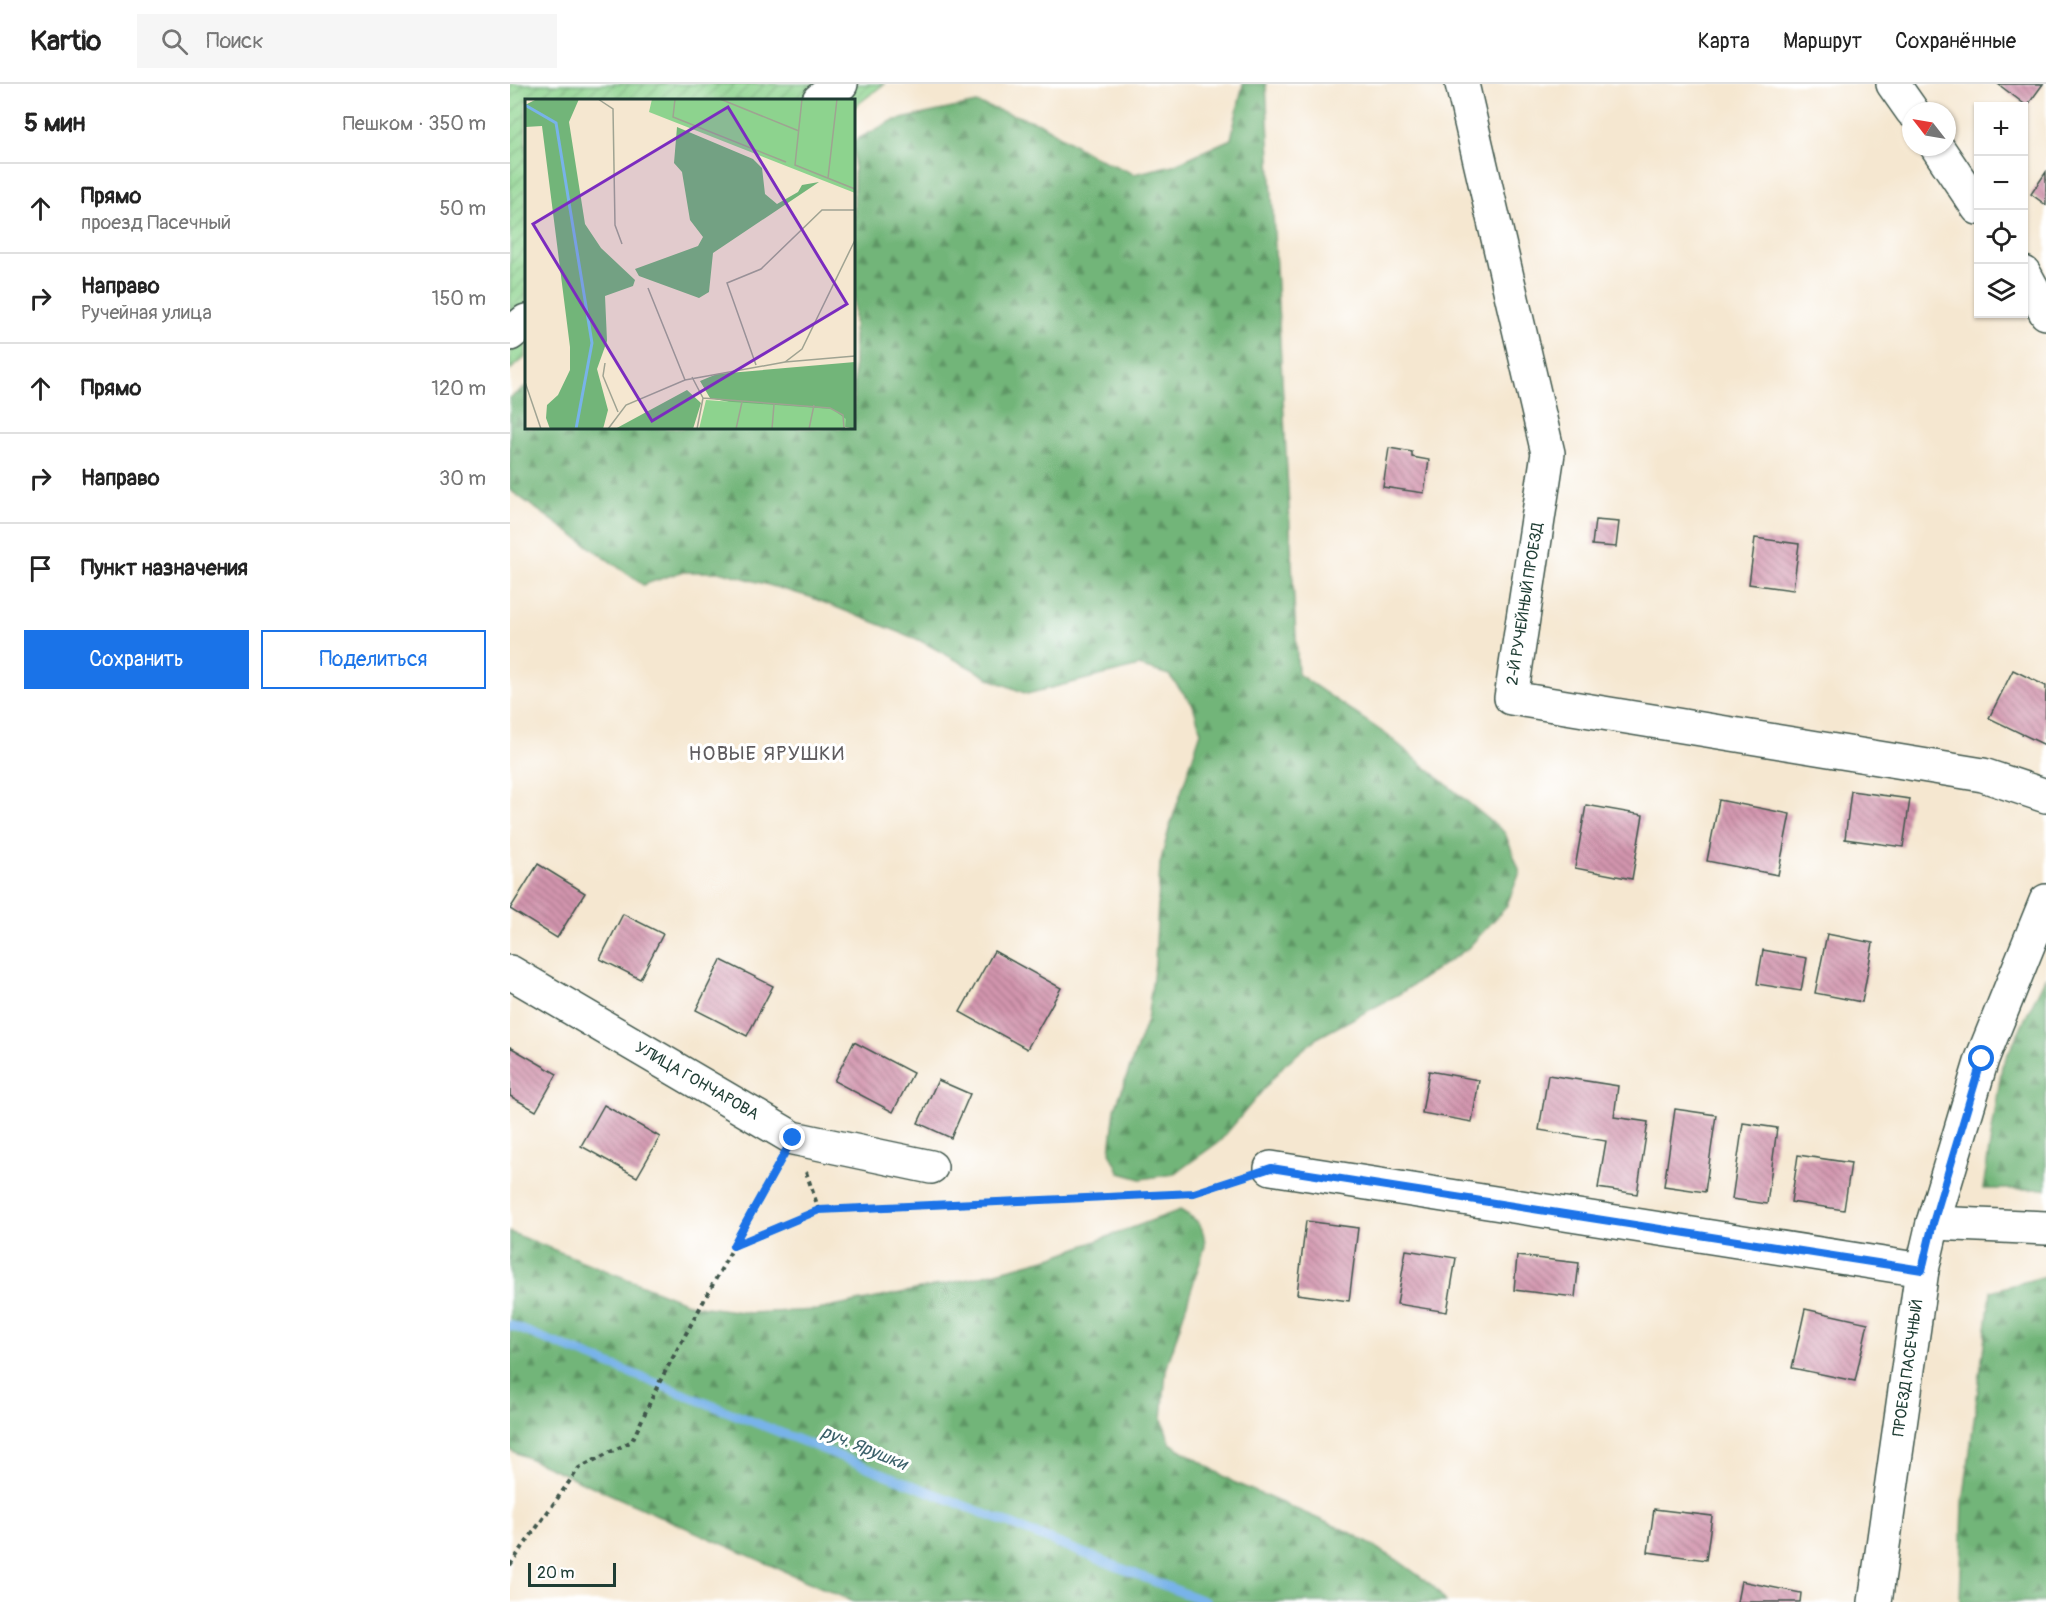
<!DOCTYPE html>
<html lang="ru">
<head>
<meta charset="utf-8">
<style>
  :root { --surface:#fff; --page:#f6f6f6; --text:#222; --muted:#767676; --line:#e0e0e0; --accent:#1a73e8 }
  body { margin:0; font-family:Pangolin,sans-serif; background:var(--page); color:var(--text) }
  .controls { position:absolute; right:18px; top:18px; display:grid; overflow:hidden; border-radius:0px; box-shadow:0 2px 4px #0004 }
  .controls button { width:54px; height:54px; display:grid; place-items:center; padding:0; border:0; border-bottom:2px solid var(--line); background:var(--surface); color:var(--text); font:30px sans-serif }
  .compass { position:absolute; left:1392px; top:18px; width:54px; height:54px; border-radius:50%; background:var(--surface); box-shadow:0 2px 4px #0004; rotate:301deg }
  .scale { position:absolute; left:18px; bottom:15px; width:88px; box-sizing:border-box; padding-left:6px; border:3px solid #1f3d34; border-top:0; font-size:16px; line-height:21px; white-space:nowrap; color:#1f3d34; -webkit-text-stroke:4px #fff; paint-order:stroke }
  .stop { position:absolute; width:18px; height:18px; margin:-14px; border:4px solid #1a73e8; border-radius:50%; background:#fff }
  .stop.end { background:#1a73e8; border-color:#fff; box-shadow:0 2px 6px #0008 }
  .list { margin:0; padding:0; list-style:none }
  h2 { display:flex; justify-content:space-between; align-items:center; height:78px; margin:0; padding:0 24px; font-size:26px }
  h2 small { font-size:20px; font-weight:400; color:var(--muted) }
  .list li { display:grid; grid-template-columns:39px 1fr auto; gap:18px; align-items:center; box-sizing:border-box; height:90px; padding:0 24px; border-top:2px solid var(--line) }
  .list b { display:block; font-size:22px; white-space:nowrap }
  .list p { margin:0; font-size:20px; white-space:nowrap; color:var(--muted) }
  .list em { font-size:20px; font-style:normal; color:var(--muted) }
  .actions { display:flex; gap:12px; padding:18px 24px }
  .actions a { flex:1; padding:14px 0; border:2px solid var(--accent); border-radius:0px; text-align:center; font-size:21px; color:var(--accent) }
  .actions .main { background:var(--accent); color:#fff }
  .icon { flex:none; width:33px; height:33px; fill:none; stroke:currentColor; stroke-width:2; stroke-linecap:round; stroke-linejoin:round }
  .map { position:relative; flex:none; width:1536px; height:1518px; overflow:hidden }
  header { display:flex; align-items:center; gap:36px; box-sizing:border-box; height:84px; padding:0 30px; background:var(--surface); border-bottom:2px solid var(--line) }
  header strong { font-size:28px }
  nav { display:flex; gap:33px; margin-inline-start:auto; font-size:21px }
  .search { width:420px; height:54px; background:var(--page); display:flex; align-items:center; gap:15px; box-sizing:border-box; padding:0 21px; border-radius:0px; color:var(--muted); font-size:22px }
  main { display:flex }
  aside { flex:1; background:var(--surface) }
  .map>svg:first-child { display:block }
</style>
</head>
<body>
<header>
<strong>Kartio</strong>
<div class="search"><svg class="icon" aria-label="search" viewBox="0 0 24 24"><circle cx="10" cy="10" r="6"/><path d="M15 15l6 6"/></svg>Поиск</div>
<nav><a>Карта</a><a>Маршрут</a><a>Сохранённые</a></nav>
</header>
<main>
<aside>
<h2>5 мин<small>Пешком · 350 m</small></h2>
<ul class="list">
<li><svg class="icon" aria-label="ahead" viewBox="0 0 24 24"><path d="M12 20V5M6 11l6-6 6 6"/></svg><div><b>Прямо</b><p>проезд Пасечный</p></div><em>50 m</em></li>
<li><svg class="icon" aria-label="right" viewBox="0 0 24 24"><path d="M7 20v-9h11M14 6l5 5-5 5"/></svg><div><b>Направо</b><p>Ручейная улица</p></div><em>150 m</em></li>
<li><svg class="icon" aria-label="ahead" viewBox="0 0 24 24"><path d="M12 20V5M6 11l6-6 6 6"/></svg><div><b>Прямо</b></div><em>120 m</em></li>
<li><svg class="icon" aria-label="right" viewBox="0 0 24 24"><path d="M7 20v-9h11M14 6l5 5-5 5"/></svg><div><b>Направо</b></div><em>30 m</em></li>
<li><svg class="icon" aria-label="arrive" viewBox="0 0 24 24"><path d="M6 21V4h12l-3 4 3 4H6"/></svg><div><b>Пункт назначения</b></div></li>
</ul>
<div class="actions"><a class="main">Сохранить</a><a>Поделиться</a></div>
</aside>
<div class="map">
<svg width="1536" height="1518" viewBox="0 0 1536 1518">
  <defs>
    <pattern id="forest-firs" width="22" height="20" patternUnits="userSpaceOnUse" patternTransform="scale(1.5)"><rect width="22" height="20" fill="#72b579"/><path d="M5 1l3.5 6h-7zM16 11l3.5 6h-7z" fill="#5d9464"/></pattern>
    <pattern id="garden-furrows" width="10" height="10" patternUnits="userSpaceOnUse" patternTransform="scale(1.5)"><rect width="10" height="10" fill="#8dd38e"/><path d="M-1 1l2-2M0 10L10 0M9 11l2-2" fill="none" stroke="#73ac75"/></pattern>
    <pattern id="building-back-hatch" width="6" height="6" patternUnits="userSpaceOnUse" patternTransform="scale(1.5)"><rect width="6" height="6" fill="#d294ad"/><path d="M-1 5l2 2M0 0l6 6M5-1l2 2" fill="none" stroke="#aa7a8e"/></pattern>
  </defs>
  <rect width="100%" height="100%" fill="#fff"/>
  <filter id="ink" filterUnits="userSpaceOnUse"><feTurbulence type="fractalNoise" baseFrequency=".0167" numOctaves="2"/><feDisplacementMap in="SourceGraphic" scale="12" xChannelSelector="R" yChannelSelector="G"/><feConvolveMatrix kernelMatrix="1 2 1 2 8 2 1 2 1" color-interpolation-filters="sRGB"/></filter>
  <filter id="wash" filterUnits="userSpaceOnUse"><feTurbulence type="fractalNoise" baseFrequency=".008" numOctaves="4" result="noise"/><feDisplacementMap in="SourceGraphic" scale="24" xChannelSelector="R" yChannelSelector="G"/><feGaussianBlur stdDeviation="1.35" result="paint"/><feColorMatrix in="noise" values="0 0 0 0 0 0 0 0 0 0 0 0 0 0 0 0 0 1.4 0 .05"/><feComposite in="paint" operator="in"/></filter>
  <g filter="url(#wash)">
    <rect width="100%" height="100%" fill="#f5e7d0"/>
    <g fill="url(#forest-firs)" stroke="#487956" stroke-width="1.5">
      <path d="M733,0h23l32,590 89,61 118,98 15,39 -14,35 -39,42 -68,45 -82,44 -33,27 -64,76 -46,33 -33,5 -21,-6 -10,-21 5,-43 32,-89 8,-57 5,-99 9,-35 32,-97 -8,-27 -24,-30 -30,-9 -112,28 -34,-14 -74,-40 -109,-43 -87,-25h-42l-38,13 -133,-95v-92l16,-12v42h328v-287l38,-20 84,-18 63,20 56,34 39,17 39,-9 58,-26z"/>
      <path d="M1536,892v213h-63l19,-123z"/>
      <path d="M670,1126c19,11 24,14 25,36l-39,124 -4,49 8,24 63,39 118,51 46,27 36,26 13,16h-592l-344,-152v-218l182,73 57,8 69,-3 156,-32 79,-21z"/>
      <path d="M1536,1192v326h-86l3,-99 28,-212z"/>
    </g>
    <path fill="url(#garden-furrows)" stroke="#568861" stroke-width="1.5" d="M0,0h374l-30,23v-7h-328v257l-16,13z"/>
    <g fill="none" stroke-linecap="round" stroke-linejoin="round">
      <path stroke="#78b3e9" stroke-width="9" d="M0,1241l696,277"/>
    </g>
    <g id="blocks">
      <g fill="url(#building-back-hatch)">
        <path d="M1488,0h45l-16,22z"/>
        <path d="M1536,88v33l-15,-11z"/>
        <path d="M879,364l23,4v5l17,3 -5,33 -41,-6z"/>
        <path d="M1085,436l24,2 -3,25 -24,-2z"/>
        <path d="M1245,454l44,6 -6,46 -44,-6z"/>
        <path d="M1503,586l33,16 -1,59 -56,-27z"/>
        <path d="M1341,707l59,8 -7,48 -58,-8z"/>
        <path d="M1209,716l71,14 -12,61 -71,-14z"/>
        <path d="M1076,721l57,10 -11,64 -57,-11z"/>
        <path d="M28,780l47,29 -28,45 -47,-29z"/>
        <path d="M113,830l40,20 -23,45 -40,-20z"/>
        <path d="M1317,850l46,9 -11,59 -47,-9z"/>
        <path d="M1253,866l44,8 -6,33 -44,-7z"/>
        <path d="M484,867l67,37 -34,61 -67,-37z"/>
        <path d="M211,876l52,26 -26,50 -51,-26z"/>
        <path d="M344,958l59,31 -20,39 -59,-31z"/>
        <path d="M0,963l47,27 -21,37 -26,-15z"/>
        <path d="M919,987l50,9 -7,42 -50,-9z"/>
        <path d="M1038,991l70,11 -4,31 34,5 -11,72 -39,-6 8,-47 -67,-11z"/>
        <path d="M428,996l32,14 -19,44 -33,-15z"/>
        <path d="M94,1021l56,32 -23,40 -56,-31z"/>
        <path d="M1165,1025l41,6 -11,77 -41,-6z"/>
        <path d="M1233,1039l34,5 -10,76 -35,-5z"/>
        <path d="M1288,1071l53,8 -7,47 -53,-8z"/>
        <path d="M796,1137l52,7 -9,73 -52,-7z"/>
        <path d="M896,1166l50,8 -9,54 -50,-8z"/>
        <path d="M1007,1172l62,7 -4,34 -61,-7z"/>
        <path d="M1295,1225l63,14 -13,58 -63,-13z"/>
        <path d="M1144,1425l58,7 -6,44 -58,-8z"/>
        <path d="M1231,1497l60,12 -1,9h-63z"/>
      </g>
    </g>
  </g>
  <g filter="url(#ink)">
    <use href="#blocks" fill-opacity="0" stroke="#3f564b" stroke-width="1.5"/>
    <g fill="none" stroke-linecap="round" stroke-linejoin="round">
      <g stroke="#3f564b" stroke-width="36">
        <g id="minor">
          <path d="M952,0l86,369 -37,245 472,77 63,21"/>
          <path d="M1383,0l19,27"/>
          <path d="M309,16l22,-16"/>
          <path d="M1427,63l41,61"/>
          <path d="M1514,189l22,40"/>
          <path d="M0,250l16,-13"/>
          <path d="M0,888l283,166 138,29"/>
          <path d="M761,1084l651,102"/>
          <path d="M1423,1139l113,5"/>
          <path d="M1365,1518l47,-332 11,-47 49,-164 64,-158"/>
        </g>
      </g>
      <g stroke="#3f564b" stroke-width="4" stroke-dasharray="4.5 4.5" stroke-linecap="butt">
        <path d="M296,1088l13,38"/>
        <path d="M223,1163l86,-37 375,-17 47,-15"/>
        <path d="M0,1481l69,-97 53,-27 27,-58 119,-218"/>
      </g>
      <use href="#minor" stroke="#fff" stroke-width="33"/>
    </g>
  </g>
  <g fill="none" stroke-linecap="round" stroke-linejoin="round" filter="url(#ink)">
    <path stroke="#1a73e8" stroke-width="8" d="M283,1054l-60,108 86,-36 375,-17 77,-25 651,102 11,-47 49,-164"/>
  </g>
  <g text-anchor="middle" dominant-baseline="central" stroke-width="6" stroke-linejoin="round" paint-order="stroke">
    <g font-size="16" fill="#1f3d34" stroke="#fff">
      <text transform="translate(1015 520) rotate(-81)">2-Й РУЧЕЙНЫЙ ПРОЕЗД</text>
      <text transform="translate(187 997) rotate(30)">УЛИЦА ГОНЧАРОВА</text>
      <text transform="translate(1398 1284) rotate(-82)">ПРОЕЗД ПАСЕЧНЫЙ</text>
    </g>
    <g font-size="18" font-style="italic" fill="#3a606a" stroke="#fff">
      <text transform="translate(354 1364) rotate(22)">руч. Ярушки</text>
    </g>
    <g font-size="20" letter-spacing="1.5" fill="#5e5b5e" stroke="#fff">
      <text x="257" y="669">НОВЫЕ ЯРУШКИ</text>
    </g>
  </g>
  <g transform="translate(15 15)">
    <rect width="330" height="330" fill="#f5e7d0"/>
    <path d="M12,0h42l-10,23 16,102 16,24 34,32 -2,6 -28,10 2,45 -10,28 11,41 -5,19h-53l-4,-11 1,-13 11,-10 12,-25v-23l-28,-221 -17,1v-22zM152,28l76,32 9,9 3,26 12,10 21,-12 4,-7 17,-3 -106,71 -4,39 -10,6 -60,-22 -4,-7 63,-23 5,-9 -13,-17 -8,-48 -8,-9zM330,263v67l-145,-31 -10,-17 17,-7zM162,291l14,13 -8,26h-78z" fill="#72b579"/>
    <path d="M127,0h203v94l-206,-81zM181,301l126,9 14,10 -1,10h-146z" fill="#8dd38e"/>
    <path fill="none" stroke="#78b3e9" stroke-width="3" d="M0,6l31,18 36,220 -16,86"/>
    <path fill="none" stroke="#9fa392" stroke-width="1.5" d="M73,0l15,10 2,116 7,19M150,0l-2,18 113,45M195,0l79,32M277,0l-7,66 60,24M303,79l9,-79M123,189l37,92M260,263l70,-6M80,264l-2,13 15,36M231,266l-29,-82 34,-14 61,-59h33M167,278l11,21 -6,31M0,283l16,47M178,299l127,10 13,7 1,14M83,330l18,-24 59,-25 100,-18 17,-13 53,-109M211,330l6,-27M247,330l2,-25M284,330l5,-24"/>
    <path fill="#7b2cbf" fill-opacity="0.15" stroke="#7b2cbf" stroke-width="3" d="M203,8l119,197 -195,117 -119,-197z"/>
    <rect width="330" height="330" fill="none" stroke="#1f3d34" stroke-width="3"/>
  </g>
</svg>
<div class="controls">
<button>+</button>
<button>−</button>
<button><svg class="icon" aria-label="locate" viewBox="0 0 24 24"><circle cx="12" cy="12" r="6"/><path d="M12 2v4M12 18v4M2 12h4M18 12h4"/></svg></button>
<button><svg class="icon" aria-label="layers" viewBox="0 0 24 24"><path d="M12 4l9 5-9 5-9-5zM3 14l9 5 9-5"/></svg></button>
</div>
<svg class="compass" viewBox="-18 -18 36 36"><path d="M0-13l5 13h-10z" fill="#e53935"/><path d="M0 13l5-13h-10z" fill="#767676"/></svg>
<div class="scale">20 m</div>
<div class="stop" style="left:1472px;top:975px"></div>
<div class="stop end" style="left:283px;top:1054px"></div>
</div>
</main>
</body>
</html>
